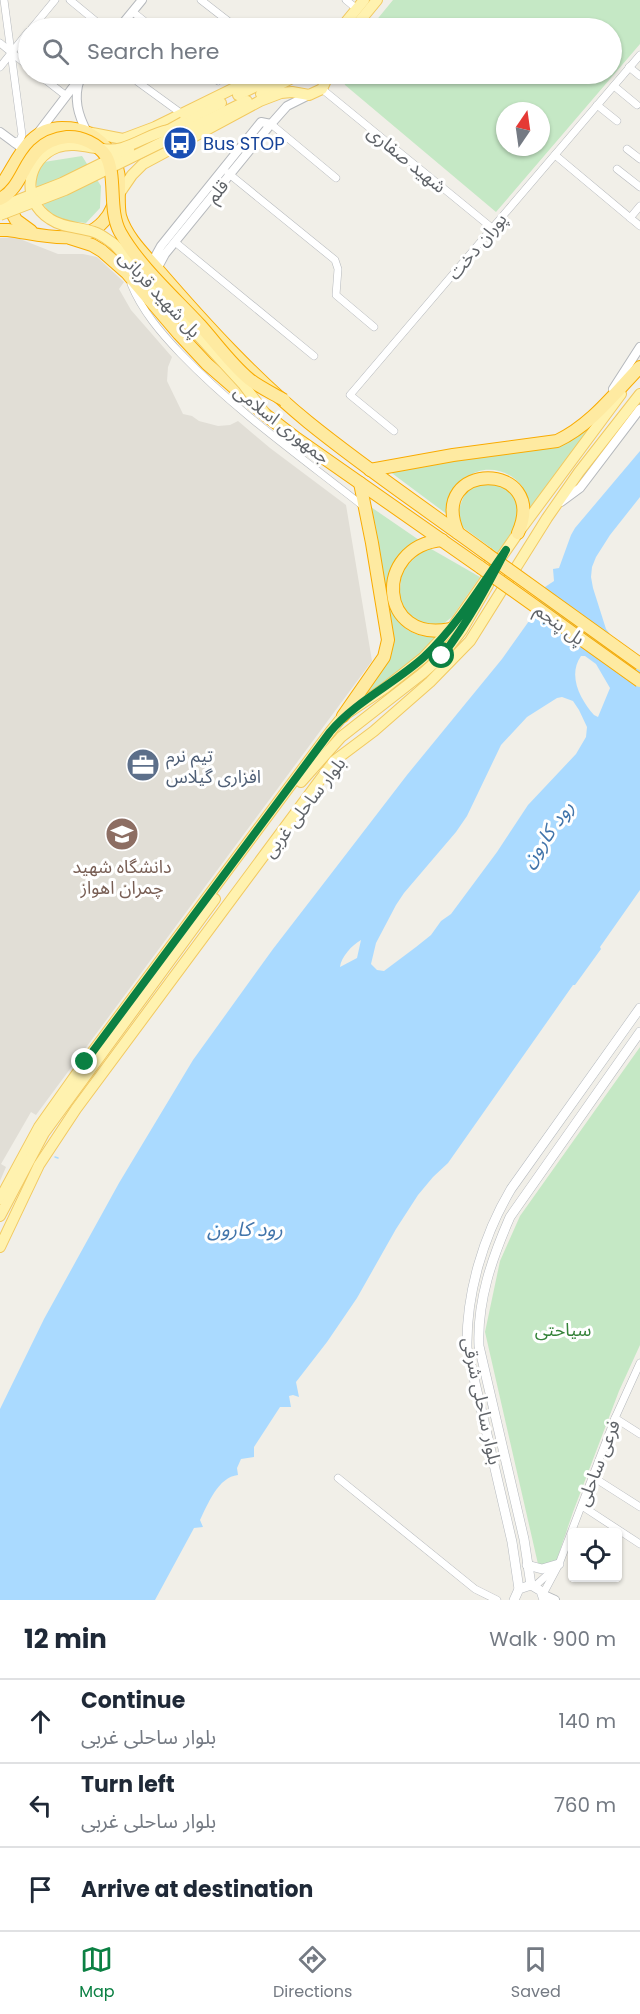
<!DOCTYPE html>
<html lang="en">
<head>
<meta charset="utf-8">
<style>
  :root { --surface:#fff; --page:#f6f6f7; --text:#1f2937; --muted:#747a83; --line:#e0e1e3; --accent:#0b8043 }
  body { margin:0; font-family:Poppins,"Noto Sans Arabic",sans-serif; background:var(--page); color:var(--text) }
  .controls { position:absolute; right:18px; bottom:18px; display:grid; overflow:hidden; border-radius:6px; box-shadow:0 2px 4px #0004 }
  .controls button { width:54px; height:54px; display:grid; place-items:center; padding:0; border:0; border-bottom:2px solid var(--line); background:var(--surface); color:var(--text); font:30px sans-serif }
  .compass { position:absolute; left:496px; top:102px; width:54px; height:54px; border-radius:50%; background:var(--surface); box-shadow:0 2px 4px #0004; rotate:13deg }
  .stop { position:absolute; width:18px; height:18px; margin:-14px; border:4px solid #0b8043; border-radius:50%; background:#fff }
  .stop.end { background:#0b8043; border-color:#fff; box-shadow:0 2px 6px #0008 }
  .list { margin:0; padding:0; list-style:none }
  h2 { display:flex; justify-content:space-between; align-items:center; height:78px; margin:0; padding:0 24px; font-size:26px }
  h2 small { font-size:20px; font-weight:400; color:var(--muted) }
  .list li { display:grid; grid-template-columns:39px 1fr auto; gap:18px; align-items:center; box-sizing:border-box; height:84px; padding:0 24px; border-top:2px solid var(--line) }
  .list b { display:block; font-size:22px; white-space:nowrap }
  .list p { margin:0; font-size:20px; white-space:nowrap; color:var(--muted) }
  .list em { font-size:20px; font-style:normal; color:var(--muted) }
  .icon { flex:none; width:33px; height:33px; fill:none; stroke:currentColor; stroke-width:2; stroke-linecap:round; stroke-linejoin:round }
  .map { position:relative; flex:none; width:640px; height:1600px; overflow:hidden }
  .search { position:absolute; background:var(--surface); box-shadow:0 2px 4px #0004; left:18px; right:18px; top:18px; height:66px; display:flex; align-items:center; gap:15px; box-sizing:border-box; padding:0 21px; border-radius:33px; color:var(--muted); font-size:22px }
  .sheet { height:330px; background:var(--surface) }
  nav { display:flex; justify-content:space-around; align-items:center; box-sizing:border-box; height:84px; border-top:2px solid var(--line); background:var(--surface); font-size:16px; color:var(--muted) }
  nav a { display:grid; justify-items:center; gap:3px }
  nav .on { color:var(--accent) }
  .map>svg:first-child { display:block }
</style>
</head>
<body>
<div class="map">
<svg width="640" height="1600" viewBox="0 0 640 1600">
  <rect width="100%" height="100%" fill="#f1efe8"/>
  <path fill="#e1ded6" d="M15,237l43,17h25l14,3 27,25 -5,7 12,21 41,47 -4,10 -1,14 16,33 9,2 7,5 19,5 12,-1 8,-4 32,27 76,57 26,156 -336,454 -5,-3 -30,52 5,3 -6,14v-943z"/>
  <g fill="#c5e8c5" fill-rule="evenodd">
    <path d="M393,0h247v44l-144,168 -151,-127 -3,-11h270v-46h-242zM505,111h36v36h-36z"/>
    <path d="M82,156l19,30 -1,22 -14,15c-6,-1 -13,0 -19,-1 -23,-6 -31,-28 -32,-50l9,-10z"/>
    <path d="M601,413l-76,107c1,-7 3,-16 2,-23 -6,-25 -42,-36 -60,-19 -11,9 -14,24 -19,37l-59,-44 113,-17 52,-6 22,-11z"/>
    <path d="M491,478l28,20 -5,33 -16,22 -41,-30 1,-12 9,-23z"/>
    <path d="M368,505l51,35 -17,16 -8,57c8,19 28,27 48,22l-48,42 -37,24 33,-48z"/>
    <path d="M426,546l54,31 -28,40 -13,10 -27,-5 -13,-23 3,-28z"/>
    <path d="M640,1047v298l-21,46 -46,121 -18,53 -17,-1 -53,-232 15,-71 20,-45z"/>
  </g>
  <path fill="#aadaff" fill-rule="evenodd" d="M640,451v46l-30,38 -14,22 -4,10 -1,10 2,11 13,41 6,8 28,20v233l-40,57 1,2 -26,36h-2l-125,178 -15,14 -15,18 -22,34 -39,69 -30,44 -31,40 3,15 -6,-2 -4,1 2,11h-11l-26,40v10l-13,2 -4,9 1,7c-20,2 -30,29 -38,45l3,7 -9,1 -39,72h-155v-191l44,-90 75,-136 74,-123 80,-111 54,-70 80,-104 95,-116 27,-38 16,-34 9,-6 -1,-12 6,-1 12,-33 4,-7zM581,656h4l11,8 14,24 -12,29 -4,-2c-13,-15 -27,-39 -13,-59zM562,697l11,4 6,9 8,17 -1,10 -10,17 -48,51 -31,47 -46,62 -10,7 -10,14 -15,12 -32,24 -7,-1 -6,-6 5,-21 20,-38 8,-12 52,-61 11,-16 34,-71 26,-28 30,-19zM361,940l-4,18 -17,9c1,-10 12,-22 21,-27z"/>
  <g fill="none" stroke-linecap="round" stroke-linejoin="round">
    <path stroke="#aadaff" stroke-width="1.5" d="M55,1157l3,1"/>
    <g stroke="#b5b8bc" stroke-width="8">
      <g id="minor">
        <path d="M4,0l18,135 -2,5 -6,3"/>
        <path d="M70,0l34,28"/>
        <path d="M201,0l36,28"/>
        <path d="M346,0l11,9"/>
        <path d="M133,12l20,16"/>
        <path d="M32,28l23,-28"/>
        <path d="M0,43l28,23"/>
        <path d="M0,67l28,-35"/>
        <path d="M629,67l11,9"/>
        <path d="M38,74l27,21"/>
        <path d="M208,74l10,7"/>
        <path d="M138,82l44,32"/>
        <path d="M614,86l23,19"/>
        <path d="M322,89l170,139"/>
        <path d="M597,105l20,16"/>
        <path d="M271,124l65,54"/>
        <path d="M627,149l13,10"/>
        <path d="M555,155l85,71"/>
        <path d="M617,169l23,18"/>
        <path d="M228,173l107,87 3,9 -2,26 38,32"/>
        <path d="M630,218l10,-12"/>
        <path d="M175,242l139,114"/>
        <path d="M131,284c11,27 30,49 50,70 56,58 120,103 182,152"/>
        <path d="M394,431l-44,-36 290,-340"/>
        <path d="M615,1418l25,16"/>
        <path d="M593,1477l47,30"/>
        <path d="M338,1478l137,111 22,11"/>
        <path d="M582,1506l58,38"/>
        <path d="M535,1586l22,-20"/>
        <path d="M543,1594l16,-30 56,-146 25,-55"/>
      </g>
    </g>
    <g stroke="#b5b8bc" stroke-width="10">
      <g id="tertiary">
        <path d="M119,28l23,-28"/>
        <path d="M80,79c-7,19 -2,36 7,53"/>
        <path d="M0,132l23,17"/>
        <path d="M38,133l45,-59"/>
        <path d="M157,268l-1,-13 5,-9 100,-124 10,2"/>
        <path d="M157,269l8,-15 106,-130 16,-18 22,-11"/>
        <path d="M613,389l27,-42"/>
        <path d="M561,502l19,-14 60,-79"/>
        <path d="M544,1595l11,5"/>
      </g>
    </g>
    <g stroke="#b6babf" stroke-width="10">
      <g id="secondary">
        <path d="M527,1565l15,4 17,-5"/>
        <path d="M531,1585l-7,-46 -45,-193c-2,-45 13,-88 31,-129l130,-185"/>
        <path d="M519,1589l-7,-47 -45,-194c-1,-54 16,-112 44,-159l129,-181"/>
        <path d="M514,1600l5,-11 12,-4 10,6 3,9"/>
      </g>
    </g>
    <g stroke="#f2c960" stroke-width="12">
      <g id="primary">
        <path d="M341,28l23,-28"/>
        <path d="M354,28l23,-28"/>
        <path d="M261,94l39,-20"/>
        <path d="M238,95l43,-21"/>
        <path d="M183,122l38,-19"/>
        <path d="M87,132l36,7 32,-12 108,-53"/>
        <path d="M183,132l64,-31"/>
        <path d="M119,194l13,-19 11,-11 117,-63 21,-8 11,-1 17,3 13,-6 7,-15"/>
        <path d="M301,782l40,-45 82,-64 19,-17 20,-26 26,-45"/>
        <path d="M0,1199l39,-72 46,-65 245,-330 13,-16 42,-28 38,-30 31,-33 64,-92 103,-139"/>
        <path d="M0,1216l44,-83 171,-234"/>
        <path d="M0,1247l39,-82 37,-56 258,-348 40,-30 56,-49 40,-41 77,-123 32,-46 61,-78"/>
      </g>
    </g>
    <g stroke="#f9ab00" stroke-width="14">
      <g id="trunk">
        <path d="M0,187c17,-23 26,-59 62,-59 8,0 19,1 26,5 19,10 32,30 31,51 0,10 -1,22 1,32 6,21 25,39 39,55 46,53 95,107 149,151 58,47 119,88 179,132"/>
        <path d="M6,202l10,18 15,11"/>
        <path d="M0,230h8c32,4 76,20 99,-13 4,-5 6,-12 9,-17"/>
        <path d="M70,238l22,7 10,6 25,22 52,61 28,30 60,52 30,23 183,128"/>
        <path d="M370,470l83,-15 104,-14c34,-16 57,-47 83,-74"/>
        <path d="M458,533c-32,-73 92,-73 60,0"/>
        <path d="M442,540c-70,7 -63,104 8,89"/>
        <path d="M343,716l41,-59 4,-17 -16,-97 -12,-60"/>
      </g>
    </g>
    <use href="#minor" stroke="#fff" stroke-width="7"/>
    <use href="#tertiary" stroke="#fff" stroke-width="8"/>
    <use href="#secondary" stroke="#fff" stroke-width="9"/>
    <use href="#primary" stroke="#fff2af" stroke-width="10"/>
    <use href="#trunk" stroke="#feeaa1" stroke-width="12"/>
    <g stroke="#f2c960" stroke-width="12" stroke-linecap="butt">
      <g id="primary-bridge">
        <path d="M169,130c-17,3 -30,13 -47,18 -21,6 -43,-8 -64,-1 -32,12 -38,53 -8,72 13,9 30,8 44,13 7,2 14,8 20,12l129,140 24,32"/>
        <path d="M165,132l18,-10"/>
        <path d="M0,207l62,-24 67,-33"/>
        <path d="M0,215l65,-25 118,-58"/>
      </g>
    </g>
    <g stroke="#f9ab00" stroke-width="14" stroke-linecap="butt">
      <g id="trunk-bridge">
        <path d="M0,199c28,-14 22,-57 67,-62 14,-1 31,7 39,19 11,20 2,54 14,76 19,34 53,64 80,93 16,18 31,39 49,54 10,8 23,14 35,21"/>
        <path d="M487,554l153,110"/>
        <path d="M480,567l160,114"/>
      </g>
    </g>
    <use href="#primary-bridge" stroke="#fff2af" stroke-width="10"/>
    <use href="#trunk-bridge" stroke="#feeaa1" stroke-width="12"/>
  </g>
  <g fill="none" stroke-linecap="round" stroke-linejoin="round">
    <path stroke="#0b8043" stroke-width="8" d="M85,1062l245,-330c26,-31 64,-48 94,-75 33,-31 56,-70 82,-107 -19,37 -38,72 -64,106"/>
  </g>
  <defs>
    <g id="bus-disc" transform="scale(1.725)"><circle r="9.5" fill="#1a4fb4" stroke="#fff"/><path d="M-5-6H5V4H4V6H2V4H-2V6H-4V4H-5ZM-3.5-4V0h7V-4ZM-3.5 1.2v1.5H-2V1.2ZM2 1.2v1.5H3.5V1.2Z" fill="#fff"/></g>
    <g id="office-disc" transform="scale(1.725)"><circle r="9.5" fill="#5c6f8a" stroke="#fff"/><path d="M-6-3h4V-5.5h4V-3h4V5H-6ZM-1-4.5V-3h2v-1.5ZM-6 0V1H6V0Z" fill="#fff"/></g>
    <g id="university-disc" transform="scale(1.725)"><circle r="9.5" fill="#8d6e63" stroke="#fff"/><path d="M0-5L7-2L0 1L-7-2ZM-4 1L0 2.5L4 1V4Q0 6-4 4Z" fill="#fff"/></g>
  </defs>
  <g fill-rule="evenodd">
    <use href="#bus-disc" x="180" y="143"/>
    <use href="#office-disc" x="143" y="765"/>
    <use href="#university-disc" x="122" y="834"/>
  </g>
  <g text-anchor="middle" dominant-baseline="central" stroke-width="6" stroke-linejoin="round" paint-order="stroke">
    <g font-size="18" fill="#164399" stroke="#fff" text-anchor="start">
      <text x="203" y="143">Bus STOP</text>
    </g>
    <g font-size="18" fill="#5f6368" stroke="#fff">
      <text transform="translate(407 159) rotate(39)">شهید صفاری</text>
      <text transform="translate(217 191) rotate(-51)">قلم</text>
      <text transform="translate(477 246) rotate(-50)">پوران دخت</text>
      <text transform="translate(160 294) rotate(47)">پل شهید قربانی</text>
      <text transform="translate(282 424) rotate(38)">جمهوری اسلامی</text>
      <text transform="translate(560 624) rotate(36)">پل پنجم</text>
      <text transform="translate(304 807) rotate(-52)">بلوار ساحلی غربی</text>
      <text transform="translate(482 1401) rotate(78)">بلوار ساحلی شرقی</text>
      <text transform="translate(598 1463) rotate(-69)">فرعی ساحلی</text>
    </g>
    <g font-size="18" fill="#4e5e75" stroke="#fff" text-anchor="start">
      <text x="166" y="755">تیم نرم<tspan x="166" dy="21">افزاری گیلاس</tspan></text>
    </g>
    <g font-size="18" fill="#785e54" stroke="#fff">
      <text x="122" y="866">دانشگاه شهید<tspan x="122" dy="21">چمران اهواز</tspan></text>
    </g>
    <g font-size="18" fill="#348238" stroke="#fff">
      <text x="563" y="1329">سیاحتی</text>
    </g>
    <g font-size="20" font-style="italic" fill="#4174aa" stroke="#fff">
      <text transform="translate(547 834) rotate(-55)">رود کارون</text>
      <text x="245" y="1229">رود کارون</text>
    </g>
  </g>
</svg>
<div class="controls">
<button><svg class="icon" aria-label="locate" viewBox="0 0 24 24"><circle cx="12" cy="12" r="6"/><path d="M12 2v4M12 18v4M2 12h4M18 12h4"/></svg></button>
</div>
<svg class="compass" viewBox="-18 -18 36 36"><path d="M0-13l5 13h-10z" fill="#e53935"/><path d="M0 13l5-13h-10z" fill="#747a83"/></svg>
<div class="stop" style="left:442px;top:656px"></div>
<div class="stop end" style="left:85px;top:1062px"></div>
<div class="search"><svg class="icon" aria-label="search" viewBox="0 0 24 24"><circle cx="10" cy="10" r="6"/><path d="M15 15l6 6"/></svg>Search here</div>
</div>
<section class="sheet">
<h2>12 min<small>Walk · 900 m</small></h2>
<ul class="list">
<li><svg class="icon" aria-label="ahead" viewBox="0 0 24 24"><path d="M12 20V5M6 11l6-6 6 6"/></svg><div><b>Continue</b><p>بلوار ساحلی غربی</p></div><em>140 m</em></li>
<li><svg class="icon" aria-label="left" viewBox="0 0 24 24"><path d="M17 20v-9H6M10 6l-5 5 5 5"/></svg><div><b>Turn left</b><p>بلوار ساحلی غربی</p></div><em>760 m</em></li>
<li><svg class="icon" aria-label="arrive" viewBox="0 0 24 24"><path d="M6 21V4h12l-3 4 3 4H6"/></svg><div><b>Arrive at destination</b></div></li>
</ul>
</section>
<nav>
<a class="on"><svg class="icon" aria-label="map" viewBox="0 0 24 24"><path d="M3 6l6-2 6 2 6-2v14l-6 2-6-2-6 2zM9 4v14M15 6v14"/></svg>Map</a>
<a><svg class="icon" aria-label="directions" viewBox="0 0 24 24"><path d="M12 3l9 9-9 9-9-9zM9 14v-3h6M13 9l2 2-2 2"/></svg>Directions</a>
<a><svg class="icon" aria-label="saved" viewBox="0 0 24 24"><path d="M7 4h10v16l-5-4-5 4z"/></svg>Saved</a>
</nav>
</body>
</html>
